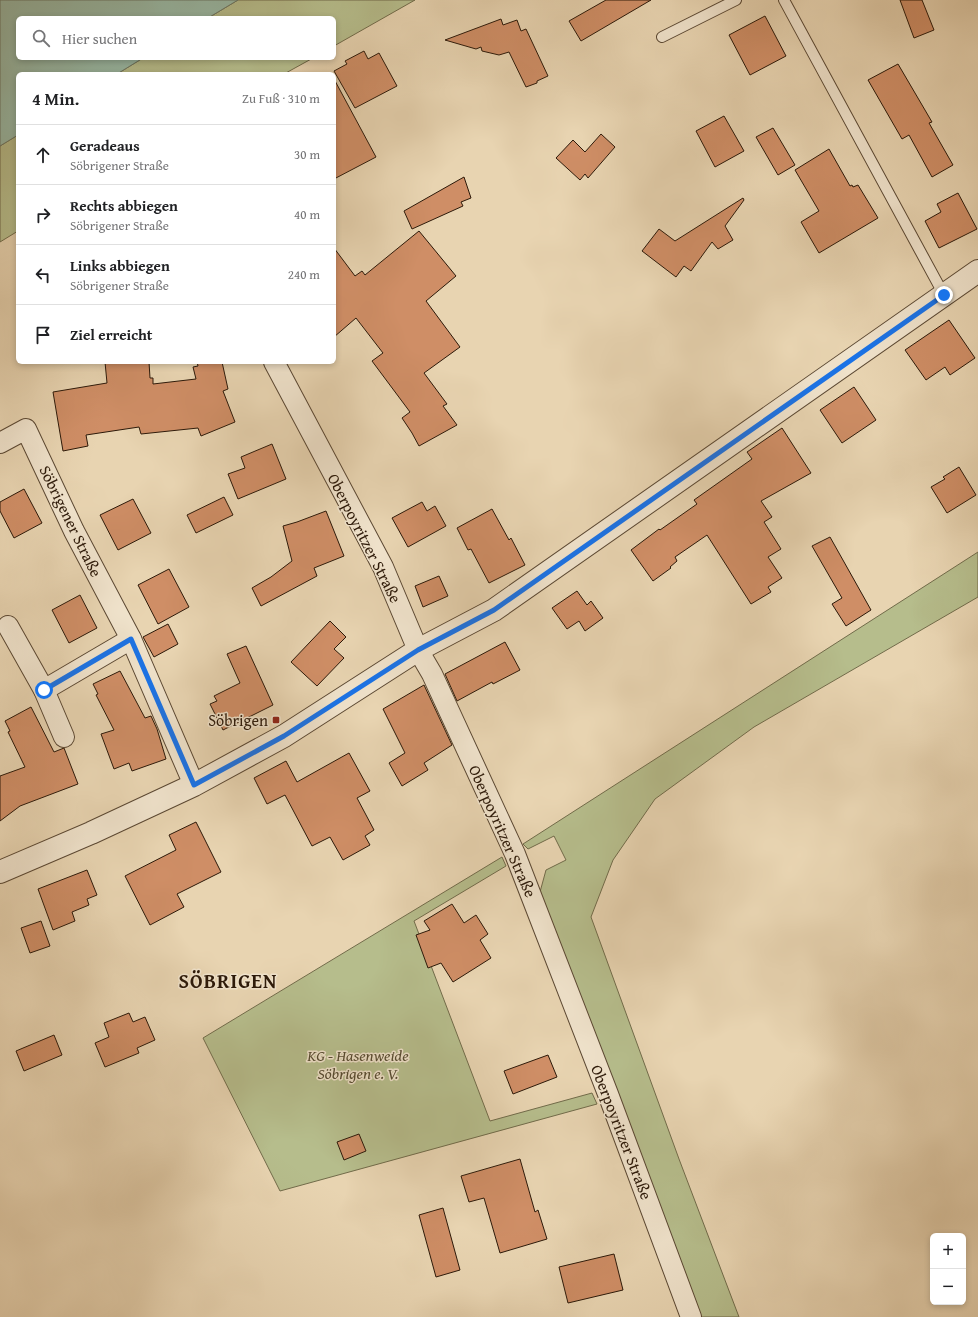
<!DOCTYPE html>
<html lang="de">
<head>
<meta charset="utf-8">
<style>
  :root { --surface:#fff; --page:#f6f6f6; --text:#202124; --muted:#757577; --line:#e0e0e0 }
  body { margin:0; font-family:"Gentium Book Plus",serif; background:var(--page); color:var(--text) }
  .controls { position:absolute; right:12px; bottom:12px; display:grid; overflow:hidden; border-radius:6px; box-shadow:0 2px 6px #0003 }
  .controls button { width:36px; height:36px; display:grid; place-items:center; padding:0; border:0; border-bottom:1px solid var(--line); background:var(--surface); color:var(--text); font:20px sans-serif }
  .stop { position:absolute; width:12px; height:12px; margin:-9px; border:3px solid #1a73e8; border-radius:50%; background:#fff }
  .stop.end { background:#1a73e8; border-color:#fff; box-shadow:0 1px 4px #0008 }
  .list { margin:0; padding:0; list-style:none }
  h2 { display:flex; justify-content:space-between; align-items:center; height:52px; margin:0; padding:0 16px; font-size:17px }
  h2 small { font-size:13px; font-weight:400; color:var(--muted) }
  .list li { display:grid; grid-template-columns:26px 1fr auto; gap:12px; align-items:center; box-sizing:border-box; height:60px; padding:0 16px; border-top:1px solid var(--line) }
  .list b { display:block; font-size:15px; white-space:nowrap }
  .list p { margin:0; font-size:13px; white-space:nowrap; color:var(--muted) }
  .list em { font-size:13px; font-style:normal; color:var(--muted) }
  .icon { flex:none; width:22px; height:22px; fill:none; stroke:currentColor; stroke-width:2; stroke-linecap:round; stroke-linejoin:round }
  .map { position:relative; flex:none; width:978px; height:1317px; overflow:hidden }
  .search { position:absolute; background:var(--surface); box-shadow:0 2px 6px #0003; left:16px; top:16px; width:320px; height:44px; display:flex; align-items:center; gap:10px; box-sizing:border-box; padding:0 14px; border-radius:6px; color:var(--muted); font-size:15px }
  .panel { position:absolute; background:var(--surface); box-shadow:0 2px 6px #0003; left:16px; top:72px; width:320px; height:292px; border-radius:6px }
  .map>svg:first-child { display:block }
</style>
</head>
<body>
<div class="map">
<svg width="978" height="1317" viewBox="0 0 978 1317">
  <rect width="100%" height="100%" fill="#e8d4b1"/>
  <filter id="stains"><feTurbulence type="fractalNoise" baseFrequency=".005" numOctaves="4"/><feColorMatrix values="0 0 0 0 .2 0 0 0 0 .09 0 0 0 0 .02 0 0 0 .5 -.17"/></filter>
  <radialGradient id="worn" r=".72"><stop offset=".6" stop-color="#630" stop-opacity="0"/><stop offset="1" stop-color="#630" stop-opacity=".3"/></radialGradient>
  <g fill="#b6bd8c" stroke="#716b4a">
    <path d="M238,0h177l-81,46v-28h-126z"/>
    <path d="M143,58h170l-29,16h-167z"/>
    <path d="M18,135v96l-18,11v-96z"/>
    <path d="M978,552v45l-224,130 -99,72 -42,61 -22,57 88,242 60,158h-38l-161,-425 6,-22 20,-10 -12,-24 -26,13 -5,-5z"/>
    <path d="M502,857l4,9 -92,55 76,200 102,-28 5,11 -317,87 -77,-153z"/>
  </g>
  <path fill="#98b9a6" stroke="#6d7967" d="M0,0h238l-30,18h-190v40h125l-26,16h-99v61l-18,11z"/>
  <g fill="#cf8e66" stroke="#2c1909">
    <path d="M606,0h45l-70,41 -12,-20z"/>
    <path d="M900,0h22l12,30 -20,8z"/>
    <path d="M765,16l21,40 -36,19 -21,-40z"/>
    <path d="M501,19l2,6 14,-5 4,11 5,-2 22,47 -11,5v2l-11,4 -17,-35 -10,3 -17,-4 -1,-4 -5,2 -31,-9z"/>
    <path d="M364,51l4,8 11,-6 18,33 -42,22 -21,-37 13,-7 -2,-3z"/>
    <path d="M898,64l34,58 -3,1 24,42 -21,12 -23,-42 -7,4 -34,-59z"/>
    <path d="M334,79l42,78 -42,22z"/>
    <path d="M724,116l20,35 -29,16 -19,-36z"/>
    <path d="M773,128l22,37 -17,10 -22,-38z"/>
    <path d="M601,134l14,13 -27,31 -3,-4 -5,6 -24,-22 17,-18 12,12z"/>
    <path d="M829,149l21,37 2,-1 1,2 5,-2 20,33 -59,35 -18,-31 18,-11 -24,-41z"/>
    <path d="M464,177l7,21 -10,4 2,4 -51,23 -8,-18z"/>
    <path d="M958,193l19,36 -38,19 -14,-27 16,-9 -4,-8z"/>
    <path d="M743,198l1,2 -19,26 8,14 -15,9 -6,-7 -21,29 -7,-5 -8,11 -34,-26 17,-22 16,12z"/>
    <path d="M419,231l37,45 -30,25 34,46 -36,26 23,31 -4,2 14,19 -38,21 -7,-13 -10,-15 8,-6 -38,-51 11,-8 -27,-35 -22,19v-89l21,28 7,-5 3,4z"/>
    <path d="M949,320l26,38 -25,17 -5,-8 -19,13 -21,-30z"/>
    <path d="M105,362h44l1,16h3v6l43,-5 -3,-12 5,-1 -1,-4h25l6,27 -5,2 12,31 -34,14 -3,-8 -57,6 -2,-7 -53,8 2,11 -25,5 -10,-59 54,-9z"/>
    <path d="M854,387l22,33 -34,23 -22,-33z"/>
    <path d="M782,428l29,45 -50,28 11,16 -8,5 17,27 -13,8 14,21 -14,9 3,5 -20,12 -44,-69 -32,22 2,4 -7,6 1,1 -18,13 -22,-31 28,-21 1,1 37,-26 -3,-4 58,-41 -5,-7z"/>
    <path d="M272,444l14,35 -48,20 -10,-25 17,-6 -4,-11z"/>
    <path d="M959,467l17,28 -29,18 -16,-26 14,-8 -2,-2z"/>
    <path d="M24,489l18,34 -28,15 -14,-27v-9z"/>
    <path d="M224,497l9,18 -37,18 -9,-18z"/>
    <path d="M133,499l18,34 -33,17 -18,-35z"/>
    <path d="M422,502l5,9 8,-5 11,20 -38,21 -16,-29z"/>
    <path d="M492,509l17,31 2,-2 14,27 -36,18 -18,-34 -3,1 -11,-22z"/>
    <path d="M326,511l18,45 -30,12 3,8 -56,30 -9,-18 19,-11 21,-16 -9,-35 14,-4z"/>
    <path d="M830,537l41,73 -25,16 -14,-22 10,-6 -30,-52z"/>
    <path d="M169,569l20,38 -31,17 -20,-39z"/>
    <path d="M439,576l9,20 -25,11 -8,-21z"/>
    <path d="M577,591l10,14 4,-4 12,17 -18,13 -6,-10 -12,8 -15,-21z"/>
    <path d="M80,595l17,33 -28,15 -17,-33z"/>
    <path d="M330,621l16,16 -12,12 10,9 -27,28 -26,-24z"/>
    <path d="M168,624l10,20 -24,13 -11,-20z"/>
    <path d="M505,642l15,28 -27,14 -1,-2 -35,19 -12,-27z"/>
    <path d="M246,646l27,59 -50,25 -13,-26 7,-3 -3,-5 26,-13 -13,-29z"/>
    <path d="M120,671l25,47 6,-2 6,13 9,30 -34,12 -3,-8 -15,6 -13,-35 13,-4 -18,-35 2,-1 -5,-10z"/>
    <path d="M424,685l28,60 -28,18 4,7 -26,16 -13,-23 16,-10 -22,-44z"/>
    <path d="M31,707l23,45 10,-4 14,36 -58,22 -20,15v-45l25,-9 -17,-35 2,-1 -5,-10z"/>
    <path d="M349,753l21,38 -13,7 17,32 -9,6 5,9 -27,15 -13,-23 -18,9 -27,-51 -18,9 -13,-26 32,-17 11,21z"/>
    <path d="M196,822l25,50 -44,22 7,13 -34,18 -25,-49 51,-26 -7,-15z"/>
    <path d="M87,870l10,25 -10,4 2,6 -17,7 3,9 -22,9 -15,-41z"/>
    <path d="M452,904l12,19 12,-8 12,19 -8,6 11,18 -38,24 -12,-19 -13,5 -12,-33 14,-5 -6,-9z"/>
    <path d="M41,921l9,25 -20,7 -9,-25z"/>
    <path d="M129,1013l4,9 12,-5 10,23 -18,8 2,5 -34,14 -10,-24 14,-6 -5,-14z"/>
    <path d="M54,1035l8,20 -38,16 -8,-20z"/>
    <path d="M548,1055l9,22 -44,17 -9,-23z"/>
    <path d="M359,1134l7,17 -22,9 -7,-18z"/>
    <path d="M520,1159l15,53 3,-2 9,29 -47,14 -16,-55 -15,4 -8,-26z"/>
    <path d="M443,1208l17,62 -24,7 -17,-62z"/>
    <path d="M614,1254l9,36 -55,13 -9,-36z"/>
  </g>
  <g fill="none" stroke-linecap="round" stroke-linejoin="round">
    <g stroke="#5b4833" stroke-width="12">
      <g id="service">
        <path d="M784,0l160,295"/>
        <path d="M662,37l74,-37"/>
      </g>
    </g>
    <g stroke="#5b4833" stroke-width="22">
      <g id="minor">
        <path d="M274,362l109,205 35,83 14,24 83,180 93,240 83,223"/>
        <path d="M0,443l26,-14 48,102 57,108 63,146"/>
        <path d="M8,626l36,64 87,-51"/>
        <path d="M44,690l20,47"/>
      </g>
    </g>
    <g stroke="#5b4833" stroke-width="24">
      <path id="tertiary" d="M0,872l91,-39 103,-48 90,-49 134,-86 76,-40 484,-339"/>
    </g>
    <use href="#service" stroke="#f0e3cc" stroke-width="10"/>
    <use href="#minor" stroke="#f0e3cc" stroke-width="20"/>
    <use href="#tertiary" stroke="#f0e3cc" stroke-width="22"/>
  </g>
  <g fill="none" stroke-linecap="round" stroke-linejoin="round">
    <path stroke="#1a73e8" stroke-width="5" d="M44,690l87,-51 63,146 90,-49 134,-86 76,-40 450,-315"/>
  </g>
  <rect fill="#8f2418" stroke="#f0e3cc" stroke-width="1.5" x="272" y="716" width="8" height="8" rx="2"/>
  <g text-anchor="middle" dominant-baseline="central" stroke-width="3" stroke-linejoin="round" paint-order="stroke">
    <g font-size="16" fill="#2c1909" stroke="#f0e3cc">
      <text transform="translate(71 521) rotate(64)">Söbrigener Straße</text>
      <text transform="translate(365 538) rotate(63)">Oberpoyritzer Straße</text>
      <text transform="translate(503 831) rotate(66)">Oberpoyritzer Straße</text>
      <text transform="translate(622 1132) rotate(69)">Oberpoyritzer Straße</text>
    </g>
    <g font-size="16" fill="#2c1909" stroke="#f0e3cc" text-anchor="end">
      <text x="268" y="720">Söbrigen</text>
    </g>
    <g font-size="16" font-style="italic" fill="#554a30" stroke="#f0e3cc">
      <text x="358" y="1055">KG - Hasenweide<tspan x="358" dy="18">Söbrigen e. V.</tspan></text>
    </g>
    <g font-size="20" font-weight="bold" letter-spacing="1" fill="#2c1909" stroke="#f0e3cc">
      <text x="228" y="980">SÖBRIGEN</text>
    </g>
  </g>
  <rect width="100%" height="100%" filter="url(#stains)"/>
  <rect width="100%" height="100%" fill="url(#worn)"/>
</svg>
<div class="controls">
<button>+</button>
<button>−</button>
</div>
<div class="stop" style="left:44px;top:690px"></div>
<div class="stop end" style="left:944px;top:295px"></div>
<div class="search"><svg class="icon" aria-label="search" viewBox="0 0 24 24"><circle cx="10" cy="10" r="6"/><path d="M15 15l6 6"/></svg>Hier suchen</div>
<section class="panel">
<h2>4 Min.<small>Zu Fuß · 310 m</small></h2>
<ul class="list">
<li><svg class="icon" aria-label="ahead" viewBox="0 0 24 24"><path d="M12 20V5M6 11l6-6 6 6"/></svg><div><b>Geradeaus</b><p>Söbrigener Straße</p></div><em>30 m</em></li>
<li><svg class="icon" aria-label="right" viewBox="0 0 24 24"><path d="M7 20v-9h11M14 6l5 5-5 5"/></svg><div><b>Rechts abbiegen</b><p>Söbrigener Straße</p></div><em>40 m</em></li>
<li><svg class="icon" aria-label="left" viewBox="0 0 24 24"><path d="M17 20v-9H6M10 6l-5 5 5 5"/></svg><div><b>Links abbiegen</b><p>Söbrigener Straße</p></div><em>240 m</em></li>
<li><svg class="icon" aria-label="arrive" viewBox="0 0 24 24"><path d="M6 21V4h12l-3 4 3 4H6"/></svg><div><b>Ziel erreicht</b></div></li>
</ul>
</section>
</div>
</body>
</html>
